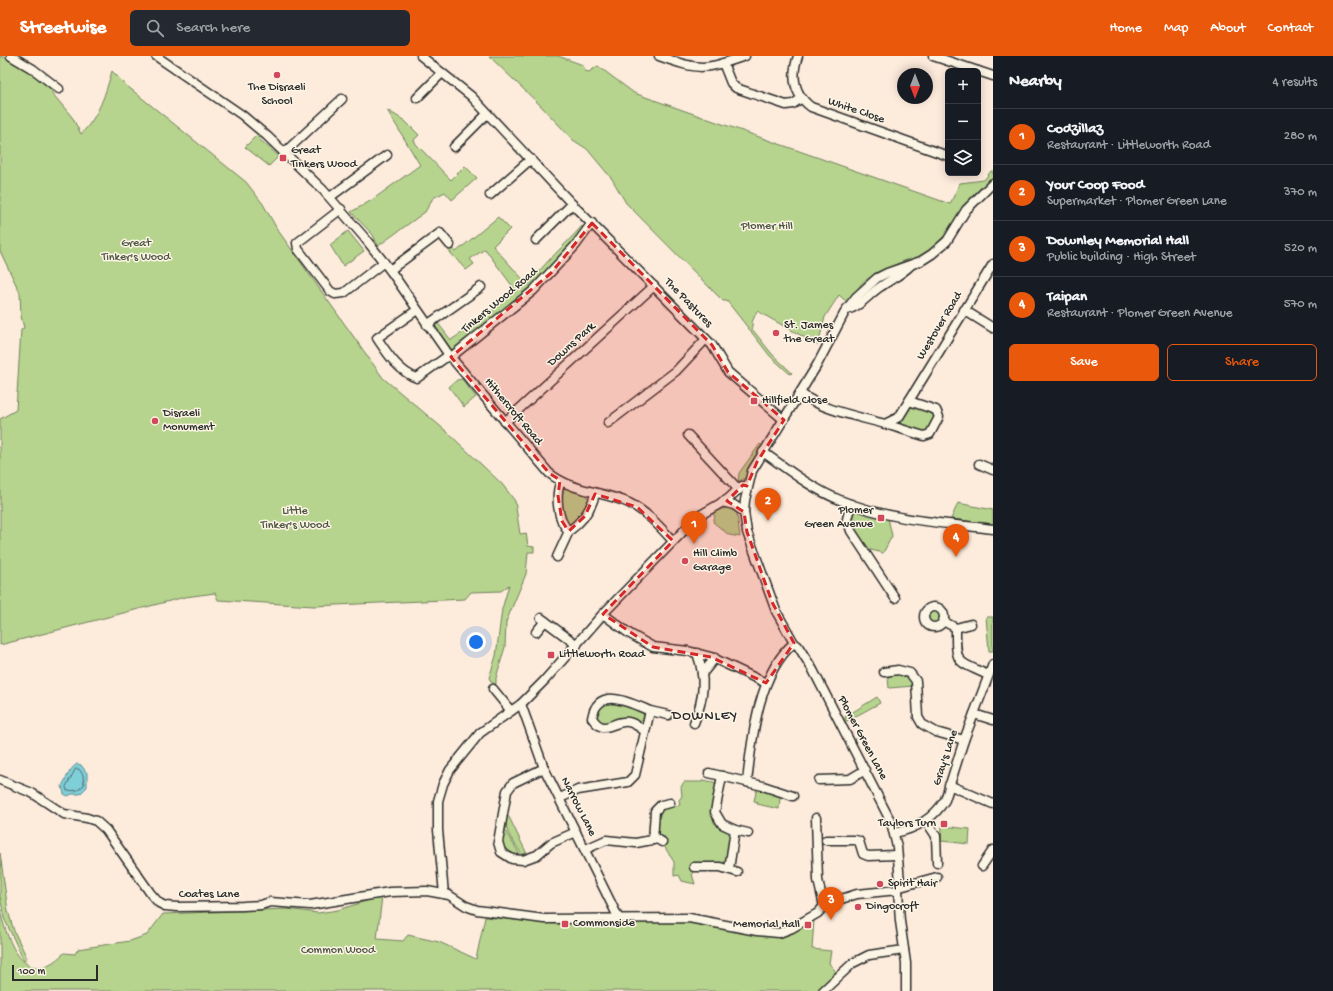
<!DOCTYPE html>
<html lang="en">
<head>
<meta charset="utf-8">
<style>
  :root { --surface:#171b24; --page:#242831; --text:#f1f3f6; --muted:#9ea1a6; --line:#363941; --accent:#ea580c }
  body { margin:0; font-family:"Gochi Hand",sans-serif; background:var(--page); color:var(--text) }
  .controls { position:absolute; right:12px; top:12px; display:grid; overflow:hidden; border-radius:6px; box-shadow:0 2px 10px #0003 }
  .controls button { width:36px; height:36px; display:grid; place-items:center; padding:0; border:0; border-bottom:1px solid var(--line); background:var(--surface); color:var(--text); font:20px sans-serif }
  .compass { position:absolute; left:897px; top:12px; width:36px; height:36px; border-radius:50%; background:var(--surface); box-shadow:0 2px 10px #0003; rotate:180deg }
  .scale { position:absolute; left:12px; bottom:10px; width:86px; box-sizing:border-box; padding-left:4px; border:2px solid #2b2b2b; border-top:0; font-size:11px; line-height:14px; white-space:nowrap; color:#2b2b2b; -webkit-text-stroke:3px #fcf5e5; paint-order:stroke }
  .you { position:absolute; left:476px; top:586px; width:14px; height:14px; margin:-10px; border:3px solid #fff; border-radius:50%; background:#1a73e8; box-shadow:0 0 0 6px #1a73e833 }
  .badge { display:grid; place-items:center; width:26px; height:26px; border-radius:50%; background:var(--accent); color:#fff; font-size:13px; font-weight:700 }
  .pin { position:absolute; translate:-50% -33px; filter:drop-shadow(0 1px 2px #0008) }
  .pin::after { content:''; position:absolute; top:21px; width:14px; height:12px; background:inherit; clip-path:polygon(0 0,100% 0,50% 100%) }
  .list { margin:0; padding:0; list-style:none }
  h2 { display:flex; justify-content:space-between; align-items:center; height:52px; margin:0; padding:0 16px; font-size:17px }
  h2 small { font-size:13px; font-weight:400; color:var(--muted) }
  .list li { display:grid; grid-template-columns:26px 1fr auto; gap:12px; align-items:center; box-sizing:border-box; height:56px; padding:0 16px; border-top:1px solid var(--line) }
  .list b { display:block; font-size:15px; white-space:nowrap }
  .list p { margin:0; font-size:13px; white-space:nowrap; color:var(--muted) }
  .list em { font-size:13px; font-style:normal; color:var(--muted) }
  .actions { display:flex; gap:8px; padding:12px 16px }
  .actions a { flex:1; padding:9px 0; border:1px solid var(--accent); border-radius:6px; text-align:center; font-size:14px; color:var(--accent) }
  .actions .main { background:var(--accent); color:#fff }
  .icon { flex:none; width:22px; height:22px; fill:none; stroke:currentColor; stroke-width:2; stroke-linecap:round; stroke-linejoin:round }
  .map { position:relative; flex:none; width:993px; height:935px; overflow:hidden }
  header { display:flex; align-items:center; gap:24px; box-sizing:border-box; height:56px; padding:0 20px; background:var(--accent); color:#fff }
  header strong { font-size:19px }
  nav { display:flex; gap:22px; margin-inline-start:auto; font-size:14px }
  .search { width:280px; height:36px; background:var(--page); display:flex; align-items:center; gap:10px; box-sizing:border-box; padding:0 14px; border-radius:6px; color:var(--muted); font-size:15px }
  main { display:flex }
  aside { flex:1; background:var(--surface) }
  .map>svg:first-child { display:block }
</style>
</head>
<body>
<header>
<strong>Streetwise</strong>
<div class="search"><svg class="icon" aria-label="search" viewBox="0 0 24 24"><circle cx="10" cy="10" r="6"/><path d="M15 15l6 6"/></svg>Search here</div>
<nav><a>Home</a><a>Map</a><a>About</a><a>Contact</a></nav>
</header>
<main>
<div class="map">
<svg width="993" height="935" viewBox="0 0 993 935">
  <rect width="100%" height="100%" fill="#fdebdc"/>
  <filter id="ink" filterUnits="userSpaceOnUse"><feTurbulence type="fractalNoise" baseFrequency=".025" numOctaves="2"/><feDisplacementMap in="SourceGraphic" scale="8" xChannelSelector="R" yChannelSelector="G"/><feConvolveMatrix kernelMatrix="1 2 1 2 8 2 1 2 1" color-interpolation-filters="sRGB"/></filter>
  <g filter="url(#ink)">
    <g fill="#b6d48d" stroke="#70805c">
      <path d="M0,0l17,5 35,25v7l20,24 9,17c18,-18 24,-39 31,-63l15,15 119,96 17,22 14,25 106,149 63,53 56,53 13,17 5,33 6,-1 2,13 6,1v5h-6l-2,22 -20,48 -1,25 -9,31v6l-4,-1 -3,-5 7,-22 6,-47 7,-24 -8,6 -30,1 -6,7 -151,7 -96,-6 -3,-7 -30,4 -185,48v-226l16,-9 5,-80 3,-2 -3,-12 -1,-23 -20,-42z"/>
      <path d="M489,0h69l25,9 2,6 4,1 9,-6 36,27 316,111 10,-21 24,-3 7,-9h2v7l-28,28 -19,28 -13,13 -11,9 -18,5 -28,12 -14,10 -14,20 -9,-8 -14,22 -7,28 -61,-34 -5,11v7l20,25 20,19 -2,1 -20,-18 -43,-55h-4l-97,-98 -14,-24 -25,-30 -14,-9 -32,-34z"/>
      <path d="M387,54l18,11 14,14 -5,5 2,4 35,36 14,-14 12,12 -25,22 -7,-8 -12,6 -8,14 -47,34 -5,-11 -22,-23 21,-12 48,-35z"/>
      <path d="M257,79l3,5 19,16 -10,10 -24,-19z"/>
      <path d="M498,161l12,12 -17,17 35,39c16,-22 36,-39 54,-59l2,2 -43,53 -87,69 -7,-1 -14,-21 4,-6 14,18 21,-14 44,-35 -31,-42 -15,10 4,5 -8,6 -18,-20 4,-3 4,5z"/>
      <path d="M348,175l16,20 -21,15 -13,-21z"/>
      <path d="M462,323l14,18 -12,10 -15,-20 8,-7z"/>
      <path d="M911,349l21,5 4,5 -10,18 -25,-6c-3,-8 4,-16 10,-22z"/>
      <path d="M760,388l3,3 -18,31 -7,4 1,-9z"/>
      <path d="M567,431c5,4 13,4 18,8 13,8 -8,25 -14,31h-3l-5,-6 -3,-30z"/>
      <path d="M958,447l35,7v14l-42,-5z"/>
      <path d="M730,452l7,5 3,24 -11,-2 -16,-13 2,-6 -4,-3 10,-4z"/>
      <path d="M859,454l29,8 4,18 -9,17 -16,-4 -16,-26v-9z"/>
      <circle cx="934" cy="562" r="8"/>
      <path d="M986,561h7v34h-4z"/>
      <path d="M904,618l7,5 3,7 -25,2 -1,-10 3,-3z"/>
      <path d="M877,641l3,6 -35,19v-5z"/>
      <path d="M609,643l34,12 1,7 -5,4 -13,-4 -22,7 -7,-2 -3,-11z"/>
      <path d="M703,724l15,3 -6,29 2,11 18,10 -5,29 -33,7 -2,5 3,10 -13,-3 -3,-6 -5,1v-14l-10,-16 1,-9 -8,-1v-21l6,-6 17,-4 -1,-5 3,-4 -1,-9 3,-5h18z"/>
      <path d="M757,732l22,8 1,2 -1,11 -22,-5 1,-2 -4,-1z"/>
      <path d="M507,759l2,2 18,37 -5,1c-8,-15 -19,-21 -15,-40z"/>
      <path d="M942,770l28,3 -1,15 -28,-3z"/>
      <path d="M504,771c3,11 12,18 16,29l-15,-6 -4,-6z"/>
      <path d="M0,797l8,58 6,20 13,27 -3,3 -20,-43 -4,-22z"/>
      <path d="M382,840l-5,43 26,2 5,-6 31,7 37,17 9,-42 70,7 128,-3 95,15 11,-2 25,-14 -2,29 19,2 -2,12 7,9 -19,19h-817v-81c8,34 26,81 64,43l11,1 3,-5 6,-1 46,-7 17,-6 16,-21 124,-5 31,4 20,-3z"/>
    </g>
    <path fill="#7fcfd8" stroke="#5d8d93" d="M77,708l4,1 6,8v14l-7,7h-8l-4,2 -4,-2 -2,-8c4,-7 8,-18 15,-22z"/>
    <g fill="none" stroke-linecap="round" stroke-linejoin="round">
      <path stroke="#4d6d70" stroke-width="1" d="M76,713h3l4,6 1,10 -6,5 -11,1 -1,-4z"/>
      <g stroke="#2b2b2b" stroke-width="11">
        <g id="minor">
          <path d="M11,0l22,13 26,20"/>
          <path d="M156,0l86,59 25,21 56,54 41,47 26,33 59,85 100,118c23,19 54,18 80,30 18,9 31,24 44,38"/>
          <path d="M421,0l50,40 101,108 140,141 16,27 56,48"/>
          <path d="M659,0c42,15 45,14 86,0"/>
          <path d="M798,0c-7,20 -4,38 13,51l137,49"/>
          <path d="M933,0l45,15"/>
          <path d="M723,7l8,20 5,5 50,17 7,-1 9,-6"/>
          <path d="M978,15l15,5"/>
          <path d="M417,42l25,-25"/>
          <path d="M454,91l33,-33"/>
          <path d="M284,97l58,-54"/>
          <path d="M490,139l41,-36"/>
          <path d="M330,141l57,-42"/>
          <path d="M341,153l-44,34 1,6 32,42 5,3 9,-1 40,-31"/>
          <path d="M536,184l36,-36"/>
          <path d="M390,214l50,-37 10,12"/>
          <path d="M417,254l-40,28c10,15 22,34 40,40l32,-23"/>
          <path d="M846,254c14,-3 22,-15 34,-23 10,-7 21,-12 31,-22"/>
          <path d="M964,254l29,18"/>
          <path d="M427,269l54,-38"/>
          <path d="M451,301l82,-66 42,-45 17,-23"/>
          <path d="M800,337c24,18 57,23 85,31l14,-7 94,-153"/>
          <path d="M505,366l149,-136"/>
          <path d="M608,367l68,-52 30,-32"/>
          <path d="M885,368l39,12 6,-2 9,-17 -3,-7 -27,-9"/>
          <path d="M688,379l51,55"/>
          <path d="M763,396c24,17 49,37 77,48 48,20 102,23 153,29"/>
          <path d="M979,408l14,6"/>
          <path d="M561,425c-6,13 -4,40 8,50 14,-10 22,-21 26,-37"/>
          <path d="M722,446l12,3 10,7"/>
          <path d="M851,448l-4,15 4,12 44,67"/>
          <path d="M557,501l12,-26"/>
          <circle cx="934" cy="561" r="10"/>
          <path d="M603,558l27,20 23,13 35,4 23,6 55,26"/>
          <path d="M541,562l36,27"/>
          <path d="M943,565l13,7c0,36 -1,32 32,47"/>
          <path d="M956,572l15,-4"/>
          <path d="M536,576l9,-11"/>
          <path d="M884,616l14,-2 12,3 6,8 2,36 4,7 14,8 28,8"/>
          <path d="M702,618l13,-16"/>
          <path d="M493,633l18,22"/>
          <path d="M521,648l23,64 75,151"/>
          <path d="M650,655l18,4"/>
          <path d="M974,658l19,6"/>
          <path d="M694,667c10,-25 12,-44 3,-70"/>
          <path d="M544,712l-31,15 -6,8 -9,51 3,10 11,7 11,1 14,-5 14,-12 25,-11"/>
          <path d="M709,717l54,13 30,10"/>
          <path d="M722,720l-7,36 7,12 13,6 -6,39"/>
          <path d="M0,724l32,13 32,21 23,4 9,3 10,9 45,64 8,9 6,3 12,1 66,-1 18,-1 9,-3 40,3 80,-13 37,-1 22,4 17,11 11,4 67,9 145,-1 68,13 22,2 13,-5 26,-15 6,-7 11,-5 22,-7 41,-4"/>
          <path d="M819,724l31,-1 15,-9"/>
          <path d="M747,726c5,-44 11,-109 47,-139"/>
          <path d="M949,729l44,19"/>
          <path d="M560,742l18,-8 50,-8 7,-7 15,-64c-19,-8 -52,-26 -58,7 13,19 20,2 36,4 7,1 12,6 17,9"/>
          <path d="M816,762l2,62 6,26"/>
          <path d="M926,765l10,15 1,27"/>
          <path d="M735,774l13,3"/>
          <path d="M894,777c22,-4 39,-14 51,-33l19,-60 29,-76"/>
          <path d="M653,784l2,-29 6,-6 9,-2"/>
          <path d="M826,784h29l4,1 4,13 5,2 29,-1"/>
          <path d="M586,793l20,-9 30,3 21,-4 5,3"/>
          <path d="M982,810l11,-16"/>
          <path d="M694,811h26l17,5"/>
          <path d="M900,831l37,-10"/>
          <path d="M444,838l-6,-64v-29l5,-17 7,-14 30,-37 41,-29 23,-23 59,-67 94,-97 31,-18 14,-13h5"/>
          <path d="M823,935l30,-28 16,-8 35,-5"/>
          <path d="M906,935v-28l-6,-42 -2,-31 2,-8 -3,-35 -6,-25 -78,-152 -15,-24 -4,-3 -18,-32 -29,-79 -3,-20 1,-12 7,-29 65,-106 29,-55 10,-13 21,-19 10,-5 34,-12 11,-7 15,-13 19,-31 27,-27"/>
        </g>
      </g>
      <use href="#minor" stroke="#fcf5e5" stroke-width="8"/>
    </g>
  </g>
  <path fill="#d62828" fill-opacity="0.2" stroke="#d62828" stroke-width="3" stroke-dasharray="8 5" stroke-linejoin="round" d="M592,167l120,122 16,27 56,48 -27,42 -10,24 -4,-1 -16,16 17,11 3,20 25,70 22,41 -28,40 -55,-26 -58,-10 -50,-33 70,-73 -36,-34 -42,-13 -10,22 -16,15 -2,-2 -5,-8 -4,-25 2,-16 -11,-7 -98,-116 100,-84z"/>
  <g fill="#d1495b" stroke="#fcf5e5" stroke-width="1.5">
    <circle cx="277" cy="19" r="4"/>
    <rect x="279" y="98" width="8" height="8" rx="2"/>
    <circle cx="776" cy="277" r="4"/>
    <rect x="750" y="341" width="8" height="8" rx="2"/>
    <circle cx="155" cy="365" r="4"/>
    <rect x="877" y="458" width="8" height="8" rx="2"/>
    <circle cx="685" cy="505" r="4"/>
    <rect x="547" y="595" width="8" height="8" rx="2"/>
    <rect x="940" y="764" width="8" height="8" rx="2"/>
    <circle cx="880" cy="828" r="4"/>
    <circle cx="858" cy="851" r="4"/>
    <rect x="561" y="864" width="8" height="8" rx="2"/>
    <rect x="804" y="865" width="8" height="8" rx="2"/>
  </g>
  <g text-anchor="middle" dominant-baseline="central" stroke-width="3" stroke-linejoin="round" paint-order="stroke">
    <g font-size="12" fill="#2b2b2b" stroke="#fcf5e5" text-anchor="start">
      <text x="277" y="32" text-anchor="middle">The Disraeli<tspan x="277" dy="14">School</tspan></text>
      <text x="291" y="95">Great<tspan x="291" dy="14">Tinkers Wood</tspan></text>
      <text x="784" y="270">St. James<tspan x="784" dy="14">the Great</tspan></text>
      <text x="762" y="345">Hillfield Close</text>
      <text x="163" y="358">Disraeli<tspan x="163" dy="14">Monument</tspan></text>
      <text x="873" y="455" text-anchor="end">Plomer<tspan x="873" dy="14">Green Avenue</tspan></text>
      <text x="693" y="498">Hill Climb<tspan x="693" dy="14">Garage</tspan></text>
      <text x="559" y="599">Littleworth Road</text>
      <text x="936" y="768" text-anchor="end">Taylors Turn</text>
      <text x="888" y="828">Spirit Hair</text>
      <text x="866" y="851">Dingocroft</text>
      <text x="573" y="868">Commonside</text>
      <text x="800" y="869" text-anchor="end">Memorial Hall</text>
    </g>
    <g font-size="12" fill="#2b2b2b" stroke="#fcf5e5">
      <text transform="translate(856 55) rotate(19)">White Close</text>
      <text transform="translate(500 245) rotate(-40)">Tinkers Wood Road</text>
      <text transform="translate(688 247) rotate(46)">The Pastures</text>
      <text transform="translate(940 270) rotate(-59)">Westover Road</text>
      <text transform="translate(572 289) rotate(-42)">Downs Park</text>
      <text transform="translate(513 356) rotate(50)">Hithercroft Road</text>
      <text transform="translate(862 682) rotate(62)">Plomer Green Lane</text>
      <text transform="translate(946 702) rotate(-72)">Gray's Lane</text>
      <text transform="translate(578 751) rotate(63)">Narrow Lane</text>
      <text x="209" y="839">Coates Lane</text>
    </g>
    <g font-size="12" fill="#4e5544" stroke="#fcf5e5">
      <text x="767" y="171">Plomer Hill</text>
      <text x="136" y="188">Great<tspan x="136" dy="14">Tinker's Wood</tspan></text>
      <text x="295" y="456">Little<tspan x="295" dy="14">Tinker's Wood</tspan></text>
      <text x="338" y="895">Common Wood</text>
    </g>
    <g font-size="14" letter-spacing="1" fill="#2b2b2b" stroke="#fcf5e5">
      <text x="705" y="660">DOWNLEY</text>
    </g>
  </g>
</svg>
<div class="controls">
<button>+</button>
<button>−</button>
<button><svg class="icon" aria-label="layers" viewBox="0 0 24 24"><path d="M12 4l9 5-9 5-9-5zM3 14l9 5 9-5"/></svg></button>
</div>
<svg class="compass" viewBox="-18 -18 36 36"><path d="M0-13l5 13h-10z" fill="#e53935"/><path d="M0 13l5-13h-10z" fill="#9ea1a6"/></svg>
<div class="scale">100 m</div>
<div class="you"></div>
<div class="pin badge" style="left:694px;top:488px">1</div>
<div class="pin badge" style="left:768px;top:465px">2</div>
<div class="pin badge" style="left:831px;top:864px">3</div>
<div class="pin badge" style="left:956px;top:501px">4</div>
</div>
<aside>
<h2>Nearby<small>4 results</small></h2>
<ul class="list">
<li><span class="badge">1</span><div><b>Codzillaz</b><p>Restaurant · Littleworth Road</p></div><em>280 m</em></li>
<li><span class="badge">2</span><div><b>Your Coop Food</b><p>Supermarket · Plomer Green Lane</p></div><em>370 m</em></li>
<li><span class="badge">3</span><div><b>Downley Memorial Hall</b><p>Public building · High Street</p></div><em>520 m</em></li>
<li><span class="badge">4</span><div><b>Taipan</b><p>Restaurant · Plomer Green Avenue</p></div><em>570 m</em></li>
</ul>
<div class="actions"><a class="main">Save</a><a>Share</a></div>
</aside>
</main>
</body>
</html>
